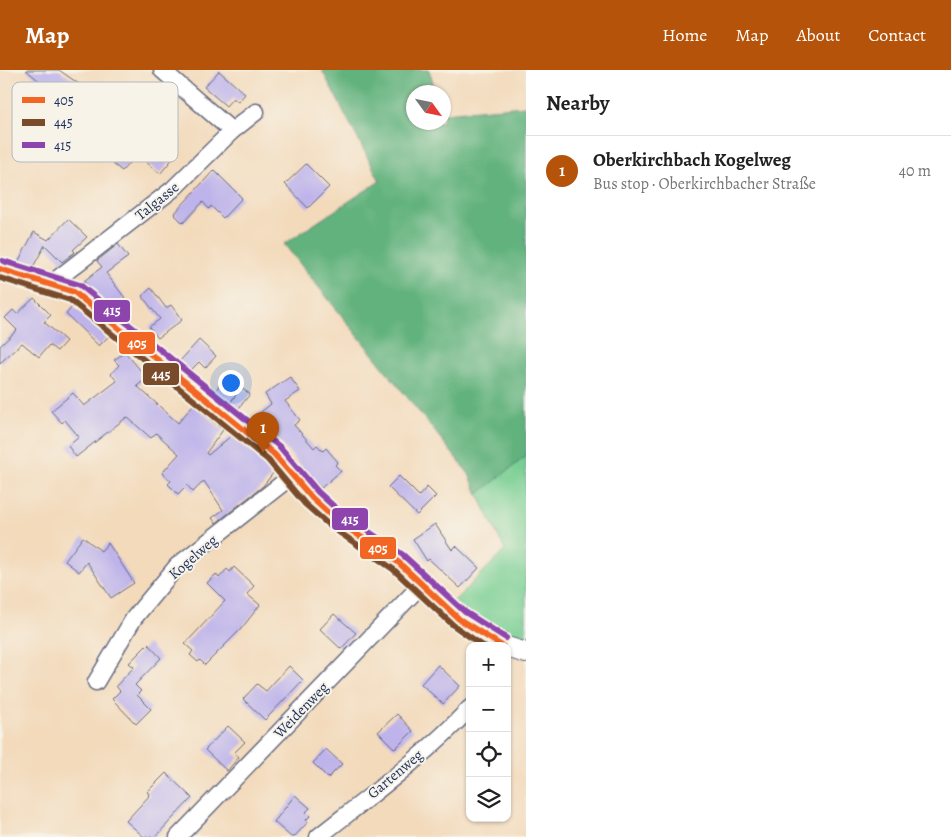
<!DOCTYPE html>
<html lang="en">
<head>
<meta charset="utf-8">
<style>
  :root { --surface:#fff; --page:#f6f6f6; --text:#222; --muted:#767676; --line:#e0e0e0; --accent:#b45309 }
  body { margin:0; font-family:Alegreya,serif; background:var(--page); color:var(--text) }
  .controls { position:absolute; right:15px; bottom:15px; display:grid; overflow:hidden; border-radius:10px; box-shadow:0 1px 4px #0004 }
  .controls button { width:45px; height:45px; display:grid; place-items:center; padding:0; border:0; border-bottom:1px solid var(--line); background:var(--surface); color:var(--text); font:25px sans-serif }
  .compass { position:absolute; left:406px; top:15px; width:45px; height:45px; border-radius:50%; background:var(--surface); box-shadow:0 1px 4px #0004; rotate:123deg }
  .you { position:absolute; left:230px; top:312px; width:18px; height:18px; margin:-12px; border:4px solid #fff; border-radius:50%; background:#1a73e8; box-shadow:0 0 0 8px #1a73e833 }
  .badge { display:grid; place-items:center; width:32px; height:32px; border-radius:50%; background:var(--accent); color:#fff; font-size:16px; font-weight:700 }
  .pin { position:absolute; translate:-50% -41px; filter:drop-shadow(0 1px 2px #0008) }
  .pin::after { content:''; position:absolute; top:26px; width:18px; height:15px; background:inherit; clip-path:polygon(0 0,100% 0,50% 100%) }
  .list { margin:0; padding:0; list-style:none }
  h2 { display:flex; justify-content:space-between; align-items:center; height:65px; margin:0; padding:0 20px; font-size:21px }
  h2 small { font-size:16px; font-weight:400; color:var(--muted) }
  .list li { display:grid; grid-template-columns:32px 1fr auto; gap:15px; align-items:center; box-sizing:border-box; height:70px; padding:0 20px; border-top:1px solid var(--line) }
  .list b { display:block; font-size:19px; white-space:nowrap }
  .list p { margin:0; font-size:16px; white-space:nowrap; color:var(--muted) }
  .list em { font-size:16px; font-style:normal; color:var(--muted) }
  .icon { flex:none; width:28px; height:28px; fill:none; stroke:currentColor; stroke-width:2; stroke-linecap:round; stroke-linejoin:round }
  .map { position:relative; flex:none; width:526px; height:767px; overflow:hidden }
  header { display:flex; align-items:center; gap:30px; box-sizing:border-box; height:70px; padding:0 25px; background:var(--accent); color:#fff }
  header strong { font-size:24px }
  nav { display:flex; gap:28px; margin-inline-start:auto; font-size:18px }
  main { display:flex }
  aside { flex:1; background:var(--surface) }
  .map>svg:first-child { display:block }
</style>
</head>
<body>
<header>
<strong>Map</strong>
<nav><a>Home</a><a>Map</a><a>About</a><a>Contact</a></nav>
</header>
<main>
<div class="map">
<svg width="526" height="767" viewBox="0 0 526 767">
  <rect width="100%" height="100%" fill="#f7f3e8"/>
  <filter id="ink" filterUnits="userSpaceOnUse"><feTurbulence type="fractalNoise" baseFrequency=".02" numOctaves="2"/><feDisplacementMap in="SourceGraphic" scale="10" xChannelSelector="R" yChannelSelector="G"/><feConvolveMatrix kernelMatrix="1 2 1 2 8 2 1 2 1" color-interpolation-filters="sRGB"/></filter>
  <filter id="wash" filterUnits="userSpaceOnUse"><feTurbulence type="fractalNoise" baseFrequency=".0096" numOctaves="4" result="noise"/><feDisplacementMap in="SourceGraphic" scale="20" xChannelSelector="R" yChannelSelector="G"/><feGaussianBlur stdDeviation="1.12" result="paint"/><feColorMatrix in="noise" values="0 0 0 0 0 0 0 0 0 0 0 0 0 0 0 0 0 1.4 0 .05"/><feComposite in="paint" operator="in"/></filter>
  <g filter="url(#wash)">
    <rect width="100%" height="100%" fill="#f3dabb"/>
    <path fill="#79cf93" stroke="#4a7f78" d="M526,386v189c-28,-7 -51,-24 -73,-43l52,-52 -27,-56z"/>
    <path fill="#62b27d" stroke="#3e706e" d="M322,0h107l7,22h-23v30h30l1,-9 81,-7 1,2v348l-48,38 -9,-20 -185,-230 96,-63z"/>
    <g id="blocks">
      <g fill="#beb3ea">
        <path d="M26,0h33l37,26 -12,15 -32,-26 -3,4z"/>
        <path d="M219,1l26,23 -7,8 -5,-4 -7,8 -22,-19z"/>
        <path d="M126,44l48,43 -14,17 -23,-20 -15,17 -9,-7 9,-11 -10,-9 6,-6 -7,-6z"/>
        <path d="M306,94l23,23 -21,21 -23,-24z"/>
        <path d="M214,100l28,28 -19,20 -12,-12 -2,3 -6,-7 -20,21 -9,-9z"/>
        <path d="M68,149l19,18 -14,13 2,2 -13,10 -17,-17 -12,22 -15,-5 16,-30 14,8z"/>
        <path d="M118,174l10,13 -22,16 19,25 -13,10 -18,-15 -10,-12 18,-14 -5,-6z"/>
        <path d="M151,218l15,20 5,-3 11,15 -24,18 -9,-11 11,-8 -18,-23z"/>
        <path d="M34,228l17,17 -7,7 22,19 -9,10 -8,-6 -10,12 -17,-14 -22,20v-17l17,-16 -12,-12 8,-8 4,4z"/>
        <path d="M73,236l36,30 -10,10 -33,-32z"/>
        <path d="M199,270l17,16 -11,12 -6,-6 -9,9 -11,-9z"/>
        <path d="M125,282l22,26 -10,8 41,37 15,-18 30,25 -17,23 2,2 23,-19 35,27 8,9 -11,14 -47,37 -4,-5 11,-8 -19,-29 -11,11 -6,-7 -9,9 -10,-10 3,-3 -9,-8 17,-19 -23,-21 -5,5 -24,-21 -51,40 -8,-11 11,-9 -14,-17 -3,3 -11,-12 22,-18 11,13 33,-25 -6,-7 8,-9 -5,-5z"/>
        <path d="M290,307l10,14 -15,10 15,19 -6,5 20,23 3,-3 6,6 3,-3 12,14 -3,3 6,6 -20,17 -65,-72 15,-12 -6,-10z"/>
        <path d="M221,313l15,11 -6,9 -15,-12z"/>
        <path d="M241,318l9,6 -11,14 -8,-6z"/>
        <path d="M399,406l20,20 8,-9 9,9 -19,19 -29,-28z"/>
        <path d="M435,454l17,26 4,-4 23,22 -19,20 -31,-29 -2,2 -14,-22z"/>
        <path d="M83,467l18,14 7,-8 26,40 -23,15 -24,-36 -8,10 -14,-11z"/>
        <path d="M234,497l20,19 -7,8 13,11 -19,24 -36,36 -5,-5 -2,2 -8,-7 3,-4 -8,-7 40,-43 -18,-18 9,-9 3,4 8,-9 3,3z"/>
        <path d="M334,544l22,19 -15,16 -21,-20z"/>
        <path d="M148,574l13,14 -26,27 6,6 -4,4 14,14 -15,15 -24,-25 8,-8 -4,-5 18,-19 -5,-4z"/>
        <path d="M438,595l22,21 -17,18 -22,-20z"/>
        <path d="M289,596l14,14 -38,40 -22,-21 14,-15 9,7z"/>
        <path d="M397,644l16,17 -18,18 -17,-17z"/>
        <path d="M228,656l17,16 -11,11 5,4 -12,14 -22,-21z"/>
        <path d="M326,679l16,15 -14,14 -15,-15z"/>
        <path d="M166,703l26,25 -37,39h-11l-18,-16 24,-26 -3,-3z"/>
        <path d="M295,725l15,13 -4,4 4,4 -4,4 2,2 -14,15h-3l-17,-15z"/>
      </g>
    </g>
  </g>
  <g filter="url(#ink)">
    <use href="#blocks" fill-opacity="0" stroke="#676b7f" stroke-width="1"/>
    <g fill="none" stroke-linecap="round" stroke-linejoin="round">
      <g stroke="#676b7f" stroke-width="19">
        <g id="minor">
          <path d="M162,0l70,61"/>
          <path d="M52,213l121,-94 59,-58 24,-19"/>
          <path d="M96,612l38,-64 43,-52 116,-91"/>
          <path d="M178,767l245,-254"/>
          <path d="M318,767c52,-41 107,-81 152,-129"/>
        </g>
      </g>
      <g stroke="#676b7f" stroke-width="22">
        <g id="tertiary">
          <path d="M0,199l74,23 200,162 38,44 24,22 62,42 61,57 24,17 19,10"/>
          <path d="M507,577l19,6"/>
        </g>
      </g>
      <use href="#minor" stroke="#fff" stroke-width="16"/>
      <use href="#tertiary" stroke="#fff" stroke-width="20"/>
      <g stroke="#f7f3e8" stroke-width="10">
        <path id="bus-1" d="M0,199l74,23 200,162 38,44 24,22 62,42 61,57 43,27"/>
      </g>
      <g stroke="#f7f3e8" stroke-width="10">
        <path id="bus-2" d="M0,208l70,22 198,160 37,44 25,22 63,43 60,56 30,21"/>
      </g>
      <g stroke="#f7f3e8" stroke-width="10">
        <path id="bus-3" d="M3,191l77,24 200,162 38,45 23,21 62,42 62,57 41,26"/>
      </g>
      <use href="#bus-1" stroke="#f26522" stroke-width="6"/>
      <use href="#bus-2" stroke="#7a4b2a" stroke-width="6"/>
      <use href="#bus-3" stroke="#8e44ad" stroke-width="6"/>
    </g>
  </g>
  <g text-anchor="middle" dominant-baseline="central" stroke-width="4" stroke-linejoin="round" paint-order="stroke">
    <g font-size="15" fill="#1b2f5e" stroke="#f7f3e8">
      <text transform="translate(157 131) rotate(-39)">Talgasse</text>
      <text transform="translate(193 487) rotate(-41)">Kogelweg</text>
      <text transform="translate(301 640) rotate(-46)">Weidenweg</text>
      <text transform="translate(395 704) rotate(-40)">Gartenweg</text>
    </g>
  </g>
  <rect x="12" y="12" width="166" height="80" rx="8" fill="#f7f3e8" stroke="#b5b8bf" stroke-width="1"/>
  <rect x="22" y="27" width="23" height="6" fill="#f26522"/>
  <rect x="22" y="49" width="23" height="7" fill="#7a4b2a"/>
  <rect x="22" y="72" width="23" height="6" fill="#8e44ad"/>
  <g font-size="14" fill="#1b2f5e">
    <text x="54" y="35">405</text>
    <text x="54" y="57">445</text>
    <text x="54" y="80">415</text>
  </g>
  <g stroke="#f7f3e8" stroke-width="2">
    <rect x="93" y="229" width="38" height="24" rx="5" fill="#8e44ad"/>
    <rect x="118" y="261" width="38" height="24" rx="5" fill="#f26522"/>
    <rect x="142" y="292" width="38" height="24" rx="5" fill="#7a4b2a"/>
    <rect x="331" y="437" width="38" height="24" rx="5" fill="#8e44ad"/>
    <rect x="359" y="466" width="38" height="24" rx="5" fill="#f26522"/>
  </g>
  <g font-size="14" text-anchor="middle" font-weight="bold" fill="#fff">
    <text x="112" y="245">415</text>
    <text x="137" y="278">405</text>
    <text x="161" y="309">445</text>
    <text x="350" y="454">415</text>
    <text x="378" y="483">405</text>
  </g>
</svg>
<div class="controls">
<button>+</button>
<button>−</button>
<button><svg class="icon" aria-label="locate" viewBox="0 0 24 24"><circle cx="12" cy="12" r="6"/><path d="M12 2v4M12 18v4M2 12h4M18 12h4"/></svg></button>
<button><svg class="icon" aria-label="layers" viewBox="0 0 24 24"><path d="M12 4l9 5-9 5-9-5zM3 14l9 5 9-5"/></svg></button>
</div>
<svg class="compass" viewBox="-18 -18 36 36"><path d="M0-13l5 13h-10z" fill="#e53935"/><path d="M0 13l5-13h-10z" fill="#767676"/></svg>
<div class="you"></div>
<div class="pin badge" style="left:263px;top:383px">1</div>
</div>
<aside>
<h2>Nearby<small></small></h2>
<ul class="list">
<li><span class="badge">1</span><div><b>Oberkirchbach Kogelweg</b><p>Bus stop · Oberkirchbacher Straße</p></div><em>40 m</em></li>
</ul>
</aside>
</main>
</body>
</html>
